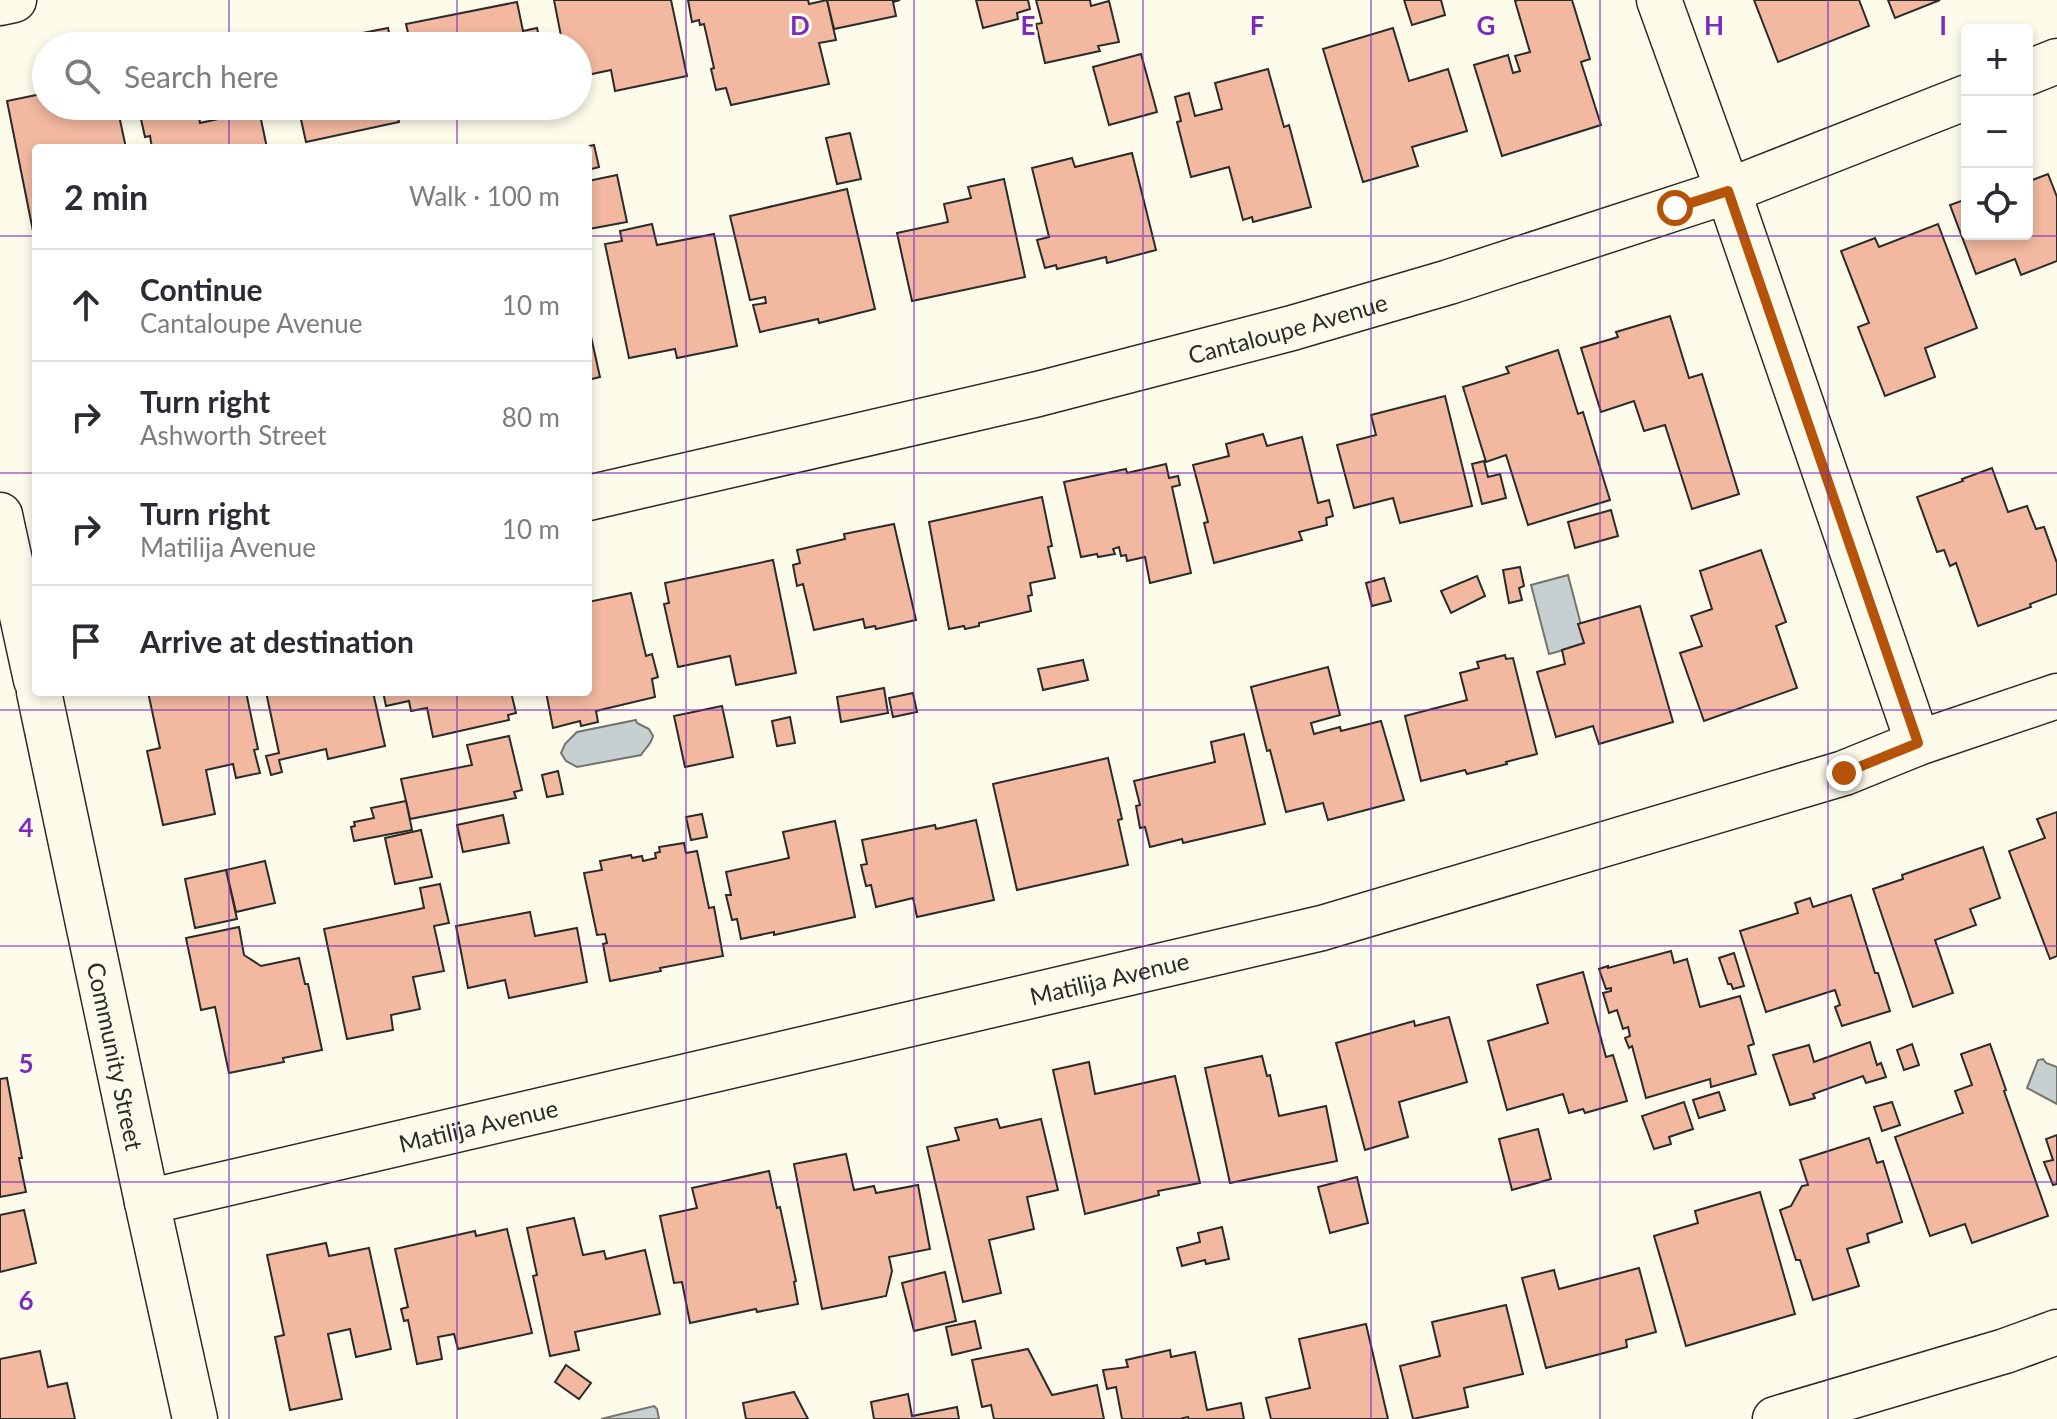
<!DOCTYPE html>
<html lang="en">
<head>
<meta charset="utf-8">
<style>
  :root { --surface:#fff; --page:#f7f7f7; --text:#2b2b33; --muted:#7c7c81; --line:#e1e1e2 }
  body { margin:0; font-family:Lato,sans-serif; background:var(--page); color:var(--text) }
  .controls { position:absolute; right:24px; top:24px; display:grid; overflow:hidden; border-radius:8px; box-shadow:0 4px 12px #0003 }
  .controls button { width:72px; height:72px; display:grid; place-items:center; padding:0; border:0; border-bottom:2px solid var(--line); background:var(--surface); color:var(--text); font:40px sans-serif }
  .stop { position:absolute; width:24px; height:24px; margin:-18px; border:6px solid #b45309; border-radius:50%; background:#fff }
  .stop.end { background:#b45309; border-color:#fff; box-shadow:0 2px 8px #0008 }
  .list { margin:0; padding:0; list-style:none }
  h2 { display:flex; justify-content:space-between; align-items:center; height:104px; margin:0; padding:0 32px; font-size:34px }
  h2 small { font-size:26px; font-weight:400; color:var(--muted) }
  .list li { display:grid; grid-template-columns:52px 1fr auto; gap:24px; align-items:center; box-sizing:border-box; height:112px; padding:0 32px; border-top:2px solid var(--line) }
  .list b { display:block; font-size:30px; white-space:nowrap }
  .list p { margin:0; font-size:26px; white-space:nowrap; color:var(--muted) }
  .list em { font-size:26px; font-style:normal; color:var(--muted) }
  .icon { flex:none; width:44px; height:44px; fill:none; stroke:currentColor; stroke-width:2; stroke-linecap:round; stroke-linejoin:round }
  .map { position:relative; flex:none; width:2057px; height:1419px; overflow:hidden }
  .search { position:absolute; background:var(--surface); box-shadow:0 4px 12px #0003; left:32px; top:32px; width:560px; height:88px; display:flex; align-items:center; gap:20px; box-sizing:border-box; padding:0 28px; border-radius:44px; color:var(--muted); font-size:30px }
  .panel { position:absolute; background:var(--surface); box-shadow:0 4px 12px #0003; left:32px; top:144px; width:560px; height:552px; border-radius:8px }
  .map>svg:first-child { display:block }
</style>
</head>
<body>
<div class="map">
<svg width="2057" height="1419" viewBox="0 0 2057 1419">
  <rect width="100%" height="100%" fill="#fdfbea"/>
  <g fill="#c7d0d0" stroke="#74746e" stroke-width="2">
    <path d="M1568,575l18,69 -37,10 -18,-69z"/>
    <path d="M636,720l1,3 12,6 4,7c-2,9 -8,12 -12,19l-64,12 -11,-6 -5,-8 4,-9 12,-12z"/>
    <path d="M2043,1059l3,4 11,4v37l-30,-16 11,-28z"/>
    <path d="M654,1406l3,3 2,10h-58z"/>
  </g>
  <g fill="#f2b8a0" stroke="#2b2b2b" stroke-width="2">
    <path d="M554,0h117l16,76 -72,15 -4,-21 -33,7v-31h-19l-2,-9 4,-1z"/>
    <path d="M688,0h120l1,4 18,-4 9,40 -17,3 10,41 -98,21 -5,-17 -10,2 -5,-21 3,-1 -10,-44 -4,1 -1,-5 -7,2z"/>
    <path d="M827,0h73l-7,2 3,14 -62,13z"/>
    <path d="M976,0h52l2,9 -13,4 1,6 -35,9z"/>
    <path d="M1036,0h54l1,6 18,-5 10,41 -21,4 2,5 -55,12 -9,-39 6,-1z"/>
    <path d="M1404,0h37l4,15 -33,10z"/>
    <path d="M1518,0h54l18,59 -9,3 20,63 -99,31 -28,-91 34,-10 5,18 7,-2 -5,-15 15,-4 -15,-51z"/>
    <path d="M1754,0h105l10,26 -91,36z"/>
    <path d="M1888,0h52l-45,18z"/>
    <path d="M517,2l6,29 14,-3 3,13 -11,2v3h-118l-5,-22z"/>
    <path d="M388,28l4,18 -114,-1 52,-11 2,5z"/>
    <path d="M1393,28l16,53 39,-12 19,62 -55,16 6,19 -55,16 -40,-133z"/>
    <path d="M1141,54l16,58 -48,13 -16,-58z"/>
    <path d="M1268,69l16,58 5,-2 22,82 -58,15 -1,-5 -9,3 -14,-53 -38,10 -14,-55 4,-1 -6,-24 14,-4 6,23 27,-7 -7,-26z"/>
    <path d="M46,93v13h71l9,42h-90l-1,93 -28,-140z"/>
    <path d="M138,106h59l3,17 59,-13 8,38h-115l-2,-12 -5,1z"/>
    <path d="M290,106h106l3,16 -93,20 -6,-27 -8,2z"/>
    <path d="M850,133l11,46 -24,5 -11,-46z"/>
    <path d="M594,145l5,22 -11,3v-22h-8z"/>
    <path d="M1132,153l24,97 -49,13 -1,-6 -49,12 -1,-4 -11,3 -8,-28 12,-3 -17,-69 40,-10 3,9z"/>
    <path d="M2048,174l9,23v64l-36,14 -6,-16 -39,15 -26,-69 17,-6v35h60v-52z"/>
    <path d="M617,175l10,47 -38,7 -1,-48z"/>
    <path d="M1004,179l21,98 -113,24 -15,-68 51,-11 -4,-18 27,-6 -3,-11z"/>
    <path d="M847,189l28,120 -56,14 -1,-4 -58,13 -7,-27 13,-2 -1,-6 -15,3 -20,-84z"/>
    <path d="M652,224l5,21 57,-11 23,112 -60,12 -2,-9 -46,9 -24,-114 17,-3 -2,-10z"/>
    <path d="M1938,224l39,104 -52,20 10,29 -50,19 -27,-69 11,-4 -28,-72 34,-13 4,9z"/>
    <path d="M1670,316l19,62 13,-4 37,120 -47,15 -27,-84 -21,6 -10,-30 -33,11 -20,-64 37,-11 -2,-5z"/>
    <path d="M588,323l12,54 -12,3z"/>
    <path d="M1558,350l20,64 5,-2 27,88 -82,25 -22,-70 -20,7 -23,-75 46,-14 -3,-6z"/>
    <path d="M1445,396l27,110 -72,17 -7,-25 -39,10 -17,-63 39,-10 -5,-20z"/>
    <path d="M1263,434l4,12 35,-9 16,66 11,-3 4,16 -7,2 1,7 -28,7 3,8 -88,23 -10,-40 4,-1 -15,-57 36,-9 -3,-12z"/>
    <path d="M1484,461l4,16 12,-3 6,24 -24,6 -10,-40z"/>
    <path d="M1166,464l3,14 9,-2 2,9 -8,2 19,86 -41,10 -5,-26 -18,4 -1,-6 -5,1 -2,-9 -6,2 2,5 -17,3 -1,-3 -16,3 -17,-75 62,-13 1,4z"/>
    <path d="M1992,468l16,44 19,-6 9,23 8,-2 13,36v31l-27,10 1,3 -53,19 -22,-63 -6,3 -6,-16 -7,2 -20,-55 46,-16 -1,-2z"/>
    <path d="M1042,497l10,49 -4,1 7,31 -25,5 2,12 -4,1 3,15 -52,12v3l-14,3 -1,-3 -15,3 -20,-107z"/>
    <path d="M1611,510l7,26 -43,12 -7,-26z"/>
    <path d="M894,524l22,96 -40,9 -1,-3 -10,2 -2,-9 -49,11 -11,-46 -6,2 -4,-21 7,-2 -3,-13 48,-11 -1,-5z"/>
    <path d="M1761,550l25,72 -10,4 21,62 -93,33 -24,-68 22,-7 -11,-30 21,-7 -12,-38z"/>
    <path d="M773,560l23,113 -60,12 -6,-29 -52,11 -14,-63 5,-1 -4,-20z"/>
    <path d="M1520,567l4,19 -5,2 3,12 -13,3 -6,-33z"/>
    <path d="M1477,576l8,20 -34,17 -10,-22z"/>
    <path d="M1384,578l7,23 -19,5 -6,-23z"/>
    <path d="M631,593l15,63 6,-2 6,23 -6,2 3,18 -59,14 2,11 -17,4 -1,-5 -27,7 -7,-36h42v-90z"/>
    <path d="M1640,606l33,116 -74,22 -6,-18 -37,11 -19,-65 28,-8 -3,-14 22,-7 -6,-19z"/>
    <path d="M1505,655l1,4 7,-1 24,96 -31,8 1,2 -40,10 -2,-4 -44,11 -16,-65 62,-16 -7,-27 19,-5 -2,-6z"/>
    <path d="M1083,660l5,20 -45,10 -5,-21z"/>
    <path d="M1328,667l12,48 -29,8 3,11 26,-7 1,4 40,-10 23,79 -76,20 -5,-17 -37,9 -16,-62 -3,1 -16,-64z"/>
    <path d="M884,688l4,25 -47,9 -4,-25z"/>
    <path d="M148,692h98l12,57 -4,1 6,23 -24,5 -3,-14 -27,6 9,44 -52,11 -16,-74 13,-3z"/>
    <path d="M266,692h107l12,54 -57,13 -2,-10 -47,11 3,12 -11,3 -5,-19 13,-3z"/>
    <path d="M383,692h128l5,21 -8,2 1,5 -76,17 -6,-29 -16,3 -2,-10 -23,5z"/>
    <path d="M913,693l4,19 -24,5 -4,-19z"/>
    <path d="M722,706l11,51 -48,10 -11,-51z"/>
    <path d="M790,717l5,26 -18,3 -5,-25z"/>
    <path d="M1244,734l21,90 -82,19 -1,-4 -32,8 -5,-20 -5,1 -4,-22 4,-1 -6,-24 81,-19 -4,-20z"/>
    <path d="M509,736l13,54 -8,2 2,6 -106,21 -9,-40 71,-14 -5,-20z"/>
    <path d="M1108,758l14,61 -4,1 10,45 -111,25 -24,-106z"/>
    <path d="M558,771l5,23 -16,3 -5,-22z"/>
    <path d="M406,801l6,29 -58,11 -3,-14 4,-1 -1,-4 20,-4 -3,-10z"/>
    <path d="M2057,812v144l-7,3 -41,-108 36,-13 -8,-19z"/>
    <path d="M702,814l5,23 -16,3 -5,-23z"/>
    <path d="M503,815l6,28 -46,9 -6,-27z"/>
    <path d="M976,820l18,80 -77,17 -4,-19 -37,9 -5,-22 -5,1 -5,-21 6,-1 -5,-24 73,-15 1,4z"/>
    <path d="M835,821l20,96 -81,18v-3l-33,7 -4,-20 -5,1 -6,-25h5l-5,-23 63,-14 -6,-26z"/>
    <path d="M421,830l11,47 -37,7 -10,-46z"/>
    <path d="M684,843l2,10 11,-2 12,57 5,-1 9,49 -63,12 1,3 -51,10 -7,-37 4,-1 -2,-9 -8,1 -13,-62 18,-3 -2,-9 31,-6 1,3 10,-2 1,5 13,-3 -1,-5 5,-1 -1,-5z"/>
    <path d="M1983,847l17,51 -30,11 6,16 -41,15 18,53 -40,14 -40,-118 30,-10 -1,-4z"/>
    <path d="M265,861l10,42 -39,9 -10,-42z"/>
    <path d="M226,870l11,49 -42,9 -10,-49z"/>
    <path d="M440,884l9,39 -15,3 10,45 -31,6 7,32 -29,6 2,15 -46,9 -23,-110 100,-21 -4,-20z"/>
    <path d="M1851,895l24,78h3l12,38 -48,15 -7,-19 5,-2 -5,-15 -69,22 -26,-81 58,-18 -3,-10 15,-5 3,9z"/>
    <path d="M530,912l5,24 42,-8 10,54 -78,16 -4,-18 -37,8 -12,-62z"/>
    <path d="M239,927l5,28 17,11 38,-8 6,26h3l14,66 -39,8 1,4 -55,11 -14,-66 -14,3 -15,-72z"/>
    <path d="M1671,951l3,12 13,-4 13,48 40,-11 14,48 -6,2 8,28 -45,13 -1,-8 -64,19 -14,-52 -3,2 -4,-10 5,-2 -2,-9 -5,2 -6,-19 -8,3 -6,-20 8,-2v-3l-5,1 -7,-20 9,-3v2z"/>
    <path d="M1734,953l10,33 -11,3 -2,-5h-3l-9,-26z"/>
    <path d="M1583,972l23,85 7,-2 14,46 -42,12 -2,-4 -14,4 -6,-19 -56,16 -19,-69 60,-18 -11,-38z"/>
    <path d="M1449,1017l18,65 -68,20 9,35 -43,13 -29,-107 78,-22 1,5z"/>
    <path d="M1870,1042l7,23 4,-2 5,14 -20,6 -3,-7 -50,18 2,4 -25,7 -17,-50 36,-10 5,17z"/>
    <path d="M1912,1044l7,21 -15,5 -7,-20z"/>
    <path d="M1990,1044l16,46 -2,1 44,125 -76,27 -7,-19 -35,12 -35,-99 68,-24 -8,-22 17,-6 -11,-31z"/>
    <path d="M1262,1056l5,20 3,-1 9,41 47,-10 11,55 -107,22 -25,-115z"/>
    <path d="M1089,1062l6,32 80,-18 25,107 -42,8 1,4 -74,19 -32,-144z"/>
    <path d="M7,1078l15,80h-3l7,34 -26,5v-118z"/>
    <path d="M1719,1092l6,18 -26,8 -6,-18z"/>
    <path d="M1684,1102l9,27 -24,8 2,7 -17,5 -12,-33z"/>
    <path d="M1892,1102l8,23 -18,6 -8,-24z"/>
    <path d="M997,1119l3,9 41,-9 17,71 -31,7 7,32 -45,11 12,53 -38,9 -36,-155 32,-7 -4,-12z"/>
    <path d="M1538,1129l13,50 -39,11 -13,-51z"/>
    <path d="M2057,1135v49l-4,1 -9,-23 9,-2 -7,-21z"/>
    <path d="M1869,1138l8,25 6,-2 19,61 -35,12 2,8 -22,7 12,37 -46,14 -13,-40h-4l-16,-50 11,-4 11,-20 6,-1 -8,-25z"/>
    <path d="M846,1154l8,36 20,-4 2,7 42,-8 12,64 -41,8 3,14 -6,25 -64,13 -28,-145z"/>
    <path d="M769,1171l8,37 3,-1 16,74 -2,1 4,22 -41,8 -1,-3 -66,14 -8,-41 -8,1 -14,-67 37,-8 -5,-20z"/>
    <path d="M1357,1177l11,46 -38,10 -12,-46z"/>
    <path d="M1760,1192l35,122 -109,32 -32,-110 44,-13 -3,-12z"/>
    <path d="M24,1210l12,53 -36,9v-57z"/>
    <path d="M574,1218l9,37 21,-4 2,8 39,-9 15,64 -85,18 4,18 -29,6 -17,-80 4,-1 -10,-47z"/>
    <path d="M1222,1227l7,32 -23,5 -1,-4 -23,6 -5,-18 23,-6 -2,-9z"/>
    <path d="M507,1229l25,104 -74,16 -4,-15 -16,3 4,22 -25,5 -9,-44 -4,1 -3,-12 7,-2 -13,-58 80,-18 1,5z"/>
    <path d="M326,1243l3,13 40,-8 22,101 -35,8 -6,-28 -22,5 14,65 -52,11 -15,-73 9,-2 -17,-80z"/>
    <path d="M1639,1268l17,64 -30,8 1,7 -81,21 -24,-90 32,-8 5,19z"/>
    <path d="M945,1272l11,49 -42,10 -12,-48z"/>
    <path d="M1506,1305l17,69 -59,14 4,19 -55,12 -13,-53 40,-10 -8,-34z"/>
    <path d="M975,1321l6,27 -29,7 -6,-28z"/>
    <path d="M1366,1324l22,95h-117l-5,-21 44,-10 -11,-49z"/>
    <path d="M1028,1349l24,46 45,-10 7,34h-110l-3,-14 -9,2 -10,-47z"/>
    <path d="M1170,1350l1,7 24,-5 12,58 34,-7 3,16h-55l-1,-2 -8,2h-58l-6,-32 -9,2 -4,-19 25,-3 -2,-7z"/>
    <path d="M40,1351l8,36 19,-4 8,36h-75v-60z"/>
    <path d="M566,1365l25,18 -12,16 -24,-17z"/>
    <path d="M794,1392l14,27h-62l-3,-16z"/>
    <path d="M908,1394l4,22 45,-9 2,12h-85l-3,-17z"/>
  </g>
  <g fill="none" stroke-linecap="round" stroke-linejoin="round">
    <g stroke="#2b2b2b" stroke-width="47">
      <g id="minor">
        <path d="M1659,0l69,191 190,552"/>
        <path d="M0,3l14,-3"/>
        <path d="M2027,73l30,-12"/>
        <path id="s1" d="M588,498l450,-104 254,-66 157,-46 279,-91 239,-94"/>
        <path d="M0,515l36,165"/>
        <path id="s2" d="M39,692l108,510 48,217"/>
        <path id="s3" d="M147,1202l1175,-274 522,-155 74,-30 139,-47"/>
        <path d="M1775,1419l230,-68 52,-19"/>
      </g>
    </g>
    <use href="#minor" stroke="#fdfbea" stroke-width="44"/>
  </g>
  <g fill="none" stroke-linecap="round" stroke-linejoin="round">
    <path stroke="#b45309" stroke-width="10" d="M1675,208l53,-17 190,552 -74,30"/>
  </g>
  <path fill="none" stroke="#7b2cbf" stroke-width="2" stroke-opacity="0.55" d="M229,0v46M457,0v46M686,0v1419M914,0v1419M1143,0v1419M1371,0v1419M1600,0v1419M1828,0v1419M229,106v42M457,106v42M0,236h36M588,236h1469M0,473h36M588,473h1469M229,692v727M457,692v727M0,710h2057M0,946h2057M0,1182h2057"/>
  <g text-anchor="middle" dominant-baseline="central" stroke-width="6" stroke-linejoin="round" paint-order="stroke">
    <g font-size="24" fill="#2b2b2b" stroke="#fdfbea">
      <text stroke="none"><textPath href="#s1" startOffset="720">Cantaloupe Avenue</textPath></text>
      <text stroke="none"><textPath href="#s3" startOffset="988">Matilija Avenue</textPath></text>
      <text stroke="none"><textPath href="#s2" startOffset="372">Community Street</textPath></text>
      <text stroke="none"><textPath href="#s3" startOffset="340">Matilija Avenue</textPath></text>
    </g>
  </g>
  <g font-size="26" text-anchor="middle" font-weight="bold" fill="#7b2cbf" stroke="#fdfbea" stroke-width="6" stroke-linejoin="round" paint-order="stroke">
    <text x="800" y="35">D</text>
    <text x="1028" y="35">E</text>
    <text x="1257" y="35">F</text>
    <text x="1486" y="35">G</text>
    <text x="1714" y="35">H</text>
    <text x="1943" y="35">I</text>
    <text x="26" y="837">4</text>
    <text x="26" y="1073">5</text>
    <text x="26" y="1310">6</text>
  </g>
</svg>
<div class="controls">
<button>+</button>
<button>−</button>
<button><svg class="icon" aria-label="locate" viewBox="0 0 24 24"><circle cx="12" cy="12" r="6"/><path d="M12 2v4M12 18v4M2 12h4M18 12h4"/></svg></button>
</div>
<div class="stop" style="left:1675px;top:208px"></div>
<div class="stop end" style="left:1844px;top:773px"></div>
<div class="search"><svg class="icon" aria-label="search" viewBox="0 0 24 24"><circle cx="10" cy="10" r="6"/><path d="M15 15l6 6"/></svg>Search here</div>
<section class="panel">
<h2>2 min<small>Walk · 100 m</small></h2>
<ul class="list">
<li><svg class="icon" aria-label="ahead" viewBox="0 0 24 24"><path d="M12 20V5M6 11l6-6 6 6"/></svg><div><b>Continue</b><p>Cantaloupe Avenue</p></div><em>10 m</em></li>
<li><svg class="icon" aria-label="right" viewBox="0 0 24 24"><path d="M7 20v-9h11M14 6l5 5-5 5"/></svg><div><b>Turn right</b><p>Ashworth Street</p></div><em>80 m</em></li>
<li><svg class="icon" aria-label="right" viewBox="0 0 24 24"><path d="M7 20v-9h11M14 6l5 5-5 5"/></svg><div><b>Turn right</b><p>Matilija Avenue</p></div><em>10 m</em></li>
<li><svg class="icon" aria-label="arrive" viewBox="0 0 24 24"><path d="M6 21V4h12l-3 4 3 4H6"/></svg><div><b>Arrive at destination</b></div></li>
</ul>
</section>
</div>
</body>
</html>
